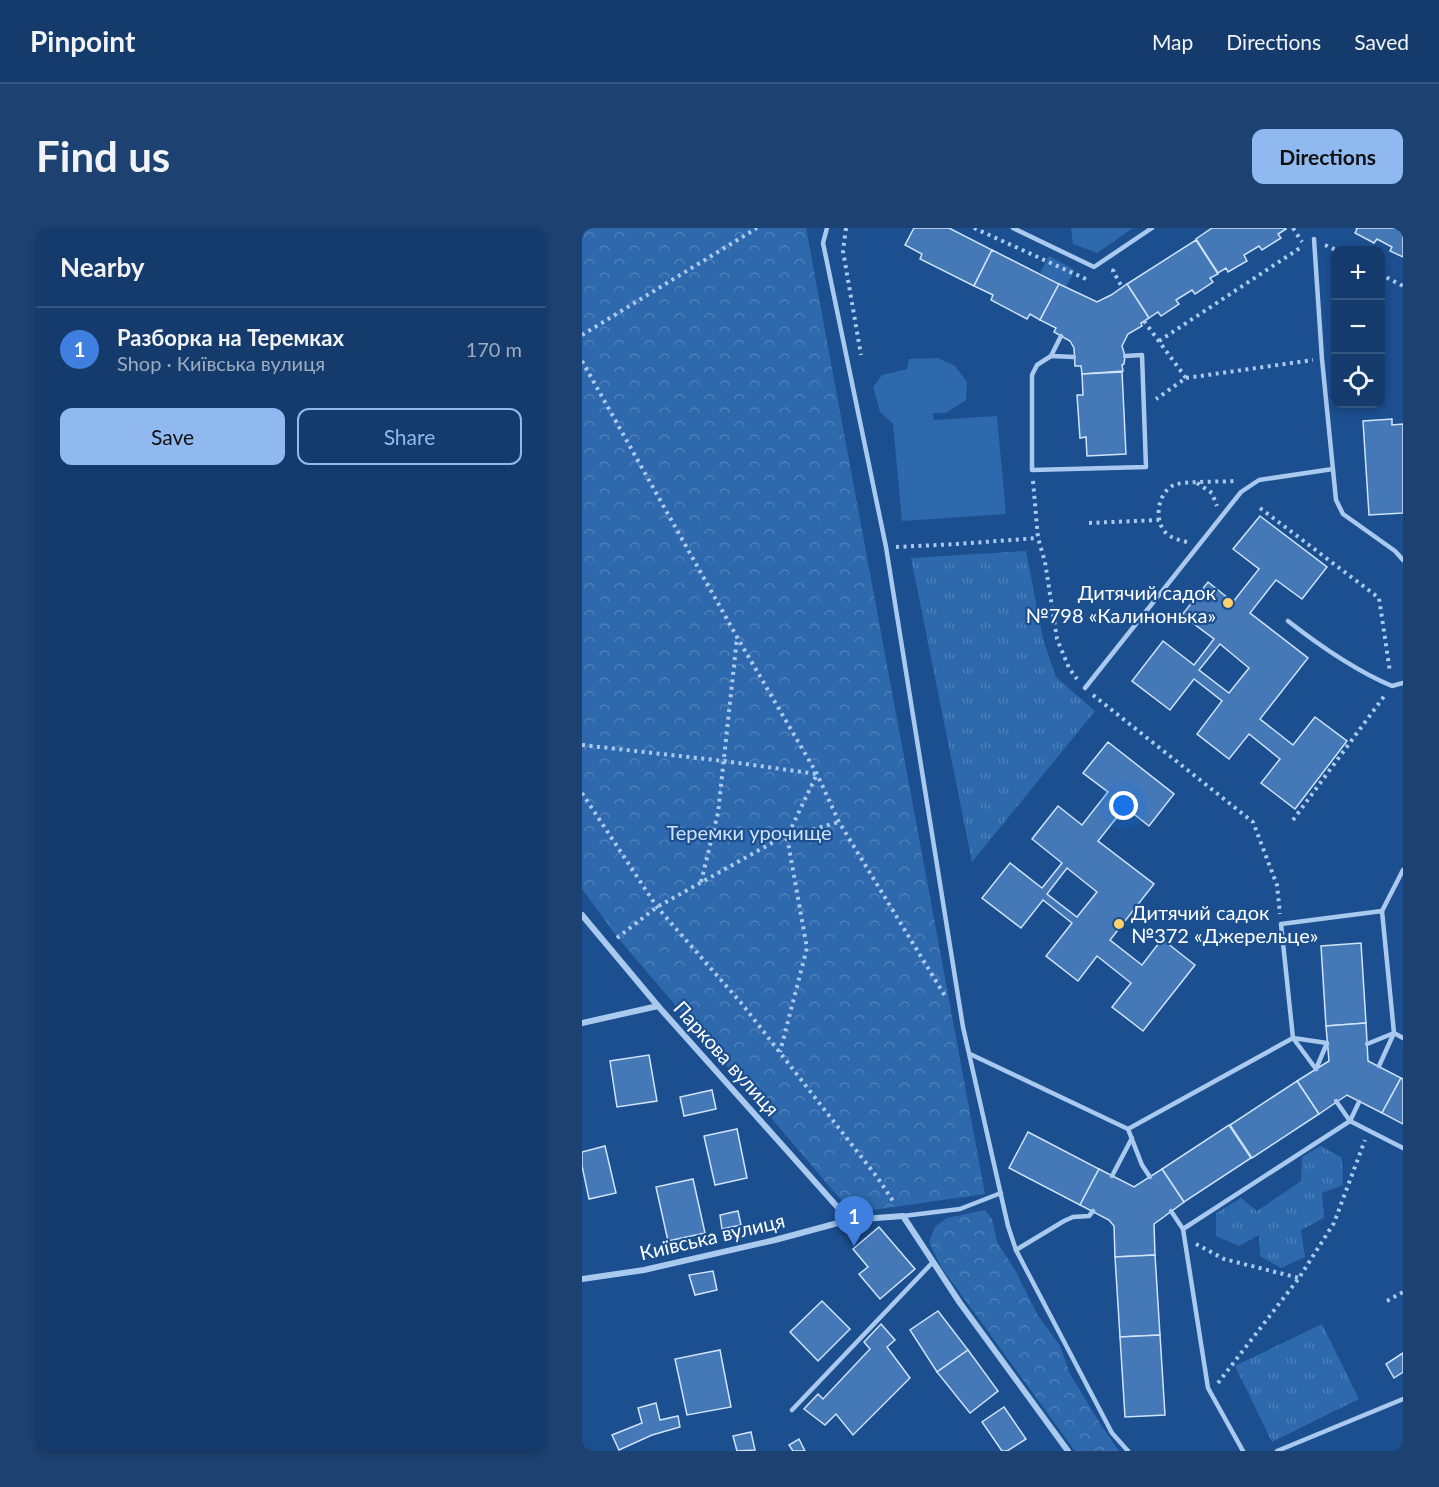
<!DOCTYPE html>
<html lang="en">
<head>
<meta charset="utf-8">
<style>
  :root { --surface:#143b6b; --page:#1d4271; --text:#f1f3f6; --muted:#9dadc1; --line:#33557e; --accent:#90b9f0 }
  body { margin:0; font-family:Lato,sans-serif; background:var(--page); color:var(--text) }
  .controls { position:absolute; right:18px; top:18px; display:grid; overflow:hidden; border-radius:12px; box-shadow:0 3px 9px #0003 }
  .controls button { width:54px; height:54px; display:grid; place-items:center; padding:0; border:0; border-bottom:2px solid var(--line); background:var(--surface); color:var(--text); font:30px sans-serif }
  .you { position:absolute; left:542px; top:578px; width:21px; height:21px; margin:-15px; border:4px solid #fff; border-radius:50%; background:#1a73e8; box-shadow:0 0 0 9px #1a73e833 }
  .badge { display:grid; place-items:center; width:39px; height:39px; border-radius:50%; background:var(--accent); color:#fff; font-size:20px; font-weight:700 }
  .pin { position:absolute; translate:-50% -50px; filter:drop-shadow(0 2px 3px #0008) }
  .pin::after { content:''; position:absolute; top:32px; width:21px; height:18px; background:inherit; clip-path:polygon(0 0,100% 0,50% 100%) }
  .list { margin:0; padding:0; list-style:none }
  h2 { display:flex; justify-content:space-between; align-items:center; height:78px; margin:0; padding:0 24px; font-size:26px }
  h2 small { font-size:20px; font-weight:400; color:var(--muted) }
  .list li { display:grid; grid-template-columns:39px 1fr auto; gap:18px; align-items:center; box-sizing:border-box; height:84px; padding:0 24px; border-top:2px solid var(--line) }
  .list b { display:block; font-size:22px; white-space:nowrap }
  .list p { margin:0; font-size:20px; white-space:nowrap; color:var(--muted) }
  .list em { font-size:20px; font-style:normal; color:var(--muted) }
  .actions { display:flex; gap:12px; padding:18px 24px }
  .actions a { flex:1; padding:14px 0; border:2px solid var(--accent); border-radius:12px; text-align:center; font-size:21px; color:var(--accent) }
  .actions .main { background:var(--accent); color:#111 }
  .icon { flex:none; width:33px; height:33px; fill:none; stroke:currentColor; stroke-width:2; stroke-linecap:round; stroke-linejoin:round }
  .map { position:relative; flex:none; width:821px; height:1223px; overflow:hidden; border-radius:12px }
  header { display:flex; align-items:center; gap:36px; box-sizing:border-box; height:84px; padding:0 30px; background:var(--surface); border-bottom:2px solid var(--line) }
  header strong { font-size:28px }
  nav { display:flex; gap:33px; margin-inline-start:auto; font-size:21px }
  .intro { display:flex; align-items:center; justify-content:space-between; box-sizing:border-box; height:144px; padding:0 36px }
  h1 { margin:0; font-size:42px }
  .button { padding:15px 27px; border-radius:12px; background:var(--accent); color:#111; font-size:21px; font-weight:700 }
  main { display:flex; gap:36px; padding:0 36px }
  aside { flex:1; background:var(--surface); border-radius:12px; box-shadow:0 3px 9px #0003 }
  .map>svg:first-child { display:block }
</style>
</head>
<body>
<header>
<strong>Pinpoint</strong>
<nav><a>Map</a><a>Directions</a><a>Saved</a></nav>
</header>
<div class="intro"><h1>Find us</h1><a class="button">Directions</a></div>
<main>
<aside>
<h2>Nearby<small></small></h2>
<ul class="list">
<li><span class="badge" style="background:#3f7fe0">1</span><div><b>Разборка на Теремках</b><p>Shop · Київська вулиця</p></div><em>170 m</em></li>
</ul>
<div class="actions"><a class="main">Save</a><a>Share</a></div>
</aside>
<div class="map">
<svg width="821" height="1223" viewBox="0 0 821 1223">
  <defs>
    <pattern id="forest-crowns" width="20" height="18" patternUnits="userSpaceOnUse" patternTransform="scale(1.5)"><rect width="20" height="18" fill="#2e69ad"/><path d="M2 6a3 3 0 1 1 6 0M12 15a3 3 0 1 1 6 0" fill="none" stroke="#4d80b9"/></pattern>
    <pattern id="park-tufts" width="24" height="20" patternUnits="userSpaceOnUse" patternTransform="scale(1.5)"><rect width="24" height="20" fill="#2e69ad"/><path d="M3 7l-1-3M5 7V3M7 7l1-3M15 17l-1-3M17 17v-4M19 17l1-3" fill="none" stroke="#4d80b9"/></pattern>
  </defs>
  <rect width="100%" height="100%" fill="#1b4f8f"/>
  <g fill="#2e69ad">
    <path d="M489,0h62l-36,25 -24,-9z"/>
    <path d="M467,28l26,14 -9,17 -26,-14z"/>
    <path d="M356,130l17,8 12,16 -1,18 -20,13h-13l1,7 63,-4 9,98 -104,7 -9,-97 -13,-12 -7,-25 9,-12 25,-6 2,-10z"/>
  </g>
  <g fill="url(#forest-crowns)">
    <path d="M0,0h224l179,966 -133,19 -234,-275 -36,-49z"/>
    <path d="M403,982l7,9 5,23 18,28 22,44 23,32 10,28 31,51 18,26h-44l-134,-184 -12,-25 6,-15 12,-9z"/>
  </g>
  <g fill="url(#park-tufts)">
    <path d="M444,323l17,88 13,38 39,34 -123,151 -61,-304z"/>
    <path d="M739,918l21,12 1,27 -21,8 2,25 -23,12 4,27 -24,11 -21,-12 -1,-21 -20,11 -23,-10v-23l25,-15 16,13 44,-30 1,-24z"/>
    <path d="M740,1096l37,75 -87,43 -37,-76z"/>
  </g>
  <g fill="#4478b7" stroke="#cfe3fa" stroke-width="1.5" fill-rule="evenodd">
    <path d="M332,0h35l43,22 -18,36 -54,-27 2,-5 -17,-9z"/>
    <path d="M630,0h73l1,1 -8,5 3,4 -19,12 -3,-4 -15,9 3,6 -19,11 -2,-4 -8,5 -22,-34z"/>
    <path d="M774,0h47v29l-13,-6 2,-4 -15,-8 -3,4 -19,-10 2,-4z"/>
    <path d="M614,12l22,34 -8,4 3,4 -18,12 -3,-4 -16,10 3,4 -18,12 -3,-4 -9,6 -22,-34z"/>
    <path d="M410,22l67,34 -19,36 -10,-6 -3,5 -36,-19 2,-5 -19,-9z"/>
    <path d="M477,56l38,18 14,-7 16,-11 22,34 -8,5 1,3 -14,8 -6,12 3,10 -1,8 -2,1 1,6 -41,3 -1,-8h-6l-1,-18 -4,-7 -16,-9 2,-4 -16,-8z"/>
    <path d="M540,144l4,82 -39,2 -1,-19 -6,1 -3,-43h6l-1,-21z"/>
    <path d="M810,191v6l11,-1v89l-34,2 -6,-94z"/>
    <path d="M678,288l67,51 -25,32 -26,-19 -26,33 58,45 -48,61 33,26 22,-28 32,24 -52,68 -34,-26 19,-24 -31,-25 -20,25 -32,-25 25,-33 -28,-22 -24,31 -38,-29 31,-40 31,24 20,-26 -32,-24 26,-33 25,20 26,-33 -26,-20zM638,416l29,24 -20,25 -30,-23z"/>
    <path d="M526,514l66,52 -25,32 -24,-19 -27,34 56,43 -44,56 32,25 20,-26 33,26 -52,66 -31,-24 19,-24 -34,-27 -19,25 -32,-25 26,-33 -29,-23 -22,28 -39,-30 28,-35 32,25 20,-25 -30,-24 26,-33 24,19 26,-33 -25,-19zM485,640l30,24 -20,25 -30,-23z"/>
    <path d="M779,715l5,80 -40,3 -5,-80z"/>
    <path d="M784,795l2,38 33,17 -19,35 -35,-18 -28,19 -22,-33 32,-20 -3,-35z"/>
    <path d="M67,827l8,46 -40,6 -7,-46z"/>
    <path d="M819,850l2,1v45l-21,-11z"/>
    <path d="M715,853l22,33 -67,44 -22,-33z"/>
    <path d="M130,862l4,19 -32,7 -4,-19z"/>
    <path d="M647,897l22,33 -67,44 -22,-33z"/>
    <path d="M155,901l10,49 -32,7 -11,-49z"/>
    <path d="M446,904l71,37 -19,36 -71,-37z"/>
    <path d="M23,918l11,47 -27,6 -7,-33v-14z"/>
    <path d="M517,941l35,18 28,-18 22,33 -30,22 1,31 -40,2 -1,-31 -5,-6 -29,-15z"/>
    <path d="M111,951l12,54 -37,8 -12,-54z"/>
    <path d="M156,983l3,14 -19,4 -2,-14z"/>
    <path d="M297,999l36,42 -35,30 -21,-25 9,-7 -15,-18z"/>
    <path d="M573,1027l5,80 -40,2 -5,-80z"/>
    <path d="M131,1043l4,19 -22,5 -6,-20z"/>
    <path d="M240,1073l28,28 -32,32 -28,-29z"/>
    <path d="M356,1083l30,39 -31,22 -27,-42z"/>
    <path d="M299,1096l14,16 -8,7 23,31 -57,57 -17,-21 -11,11 -21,-16 14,-15 5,5 47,-50 -6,-7z"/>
    <path d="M578,1107l5,80 -40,2 -5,-80z"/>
    <path d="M138,1122l11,57 -44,8 -12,-56z"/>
    <path d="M386,1122l30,41 -28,22 -33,-41z"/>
    <path d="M821,1125v19l-9,6 -8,-14z"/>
    <path d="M74,1175l4,17 18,-4 2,11 -28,8 -33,15 -7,-15 30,-12 -4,-15z"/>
    <path d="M422,1179l22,32 -19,12h-5l-20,-29z"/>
    <path d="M169,1204l4,18 -18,1 -4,-15z"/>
    <path d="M217,1211l6,12h-12l-4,-6z"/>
  </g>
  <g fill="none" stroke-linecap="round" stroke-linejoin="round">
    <g stroke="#a9c9ee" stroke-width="4" stroke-dasharray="3 4.5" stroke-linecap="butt">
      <path d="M264,0l-3,23 18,104"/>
      <path d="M392,0l114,52"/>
      <path d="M711,0l9,14"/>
      <path d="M743,17l11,5"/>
      <path d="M532,41l-1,2 9,16"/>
      <path d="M798,46l23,12"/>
      <path d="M562,93l42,57 -30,21"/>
      <path d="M0,107l175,-107"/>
      <path d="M577,113l144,-95"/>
      <path d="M0,133l155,276 80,137 22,48 106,174"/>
      <path d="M604,150l127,-18"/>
      <path d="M451,253l5,57 7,24 12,77 12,29 8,11"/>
      <path d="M615,255l15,10 5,13"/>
      <path d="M678,280l119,90 11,74"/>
      <path d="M507,295l70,-3"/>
      <path d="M605,314c-8,-2 -16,-4 -21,-9 -13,-13 -8,-41 8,-48 8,-4 49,-3 60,-4"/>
      <path d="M314,319l61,-3 81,-6"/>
      <path d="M511,467l160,127 24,63 3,29"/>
      <path d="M0,517l142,16 93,13 -30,63 20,111 -27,104"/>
      <path d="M0,565l75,114 85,97 135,173 18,27"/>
      <path d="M711,592l92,-125"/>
      <path d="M119,654l17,-69 19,-175"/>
      <path d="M35,710l40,-31 122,-68 60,-17"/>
      <path d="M614,1016l28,15 75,19"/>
      <path d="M805,1073l16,-9"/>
      <path d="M636,1155l81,-105 35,-55 31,-83"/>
    </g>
    <g stroke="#a9c9ee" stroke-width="4.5">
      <path d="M245,0l-4,15 63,304 77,480 45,199 8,24 12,23 84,160 16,18"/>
      <path d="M431,0l81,39 58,-39"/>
      <path d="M732,11l8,120 14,141 7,14 52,37 8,9"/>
      <path d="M479,108l-10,20 -14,9 -5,10v95l114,-3 -4,-112 -17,1"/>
      <path d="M469,128l23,1"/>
      <path d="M706,393c32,25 66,49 104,65l11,-3"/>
      <path d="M503,460l156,-196 18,-12 74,-11"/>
      <path d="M800,683l21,-41"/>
      <path d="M711,810l34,5 -11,26"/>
      <path d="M711,810l23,31"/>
      <path d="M785,816l27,-11"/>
      <path d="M388,826l158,75 165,-91 -12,-114 101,-13 12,122 9,5"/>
      <path d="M797,838l15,-33"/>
      <path d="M754,873l14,20"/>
      <path d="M768,893l9,-19"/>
      <path d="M546,901l14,36 8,12"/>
      <path d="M530,948l20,-38"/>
      <path d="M589,983l12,18"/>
      <path d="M321,988l57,-7 41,-16"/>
      <path d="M434,1022l48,-29 9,-4 16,-1 4,-5"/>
      <path d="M210,1182l141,-148"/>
      <path d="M661,1223l-35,-63 -25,-159 167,-108 53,27"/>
      <path d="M695,1223l126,-52"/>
    </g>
    <g stroke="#a9c9ee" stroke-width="6">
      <path d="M0,687l76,91 191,214"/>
      <path d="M0,795l76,-17"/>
      <path d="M0,1051l62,-9 131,-30 74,-20 54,-4 57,87 108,148"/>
    </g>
  </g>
  <g fill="#ffd166" stroke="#1b4f8f" stroke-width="2">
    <circle cx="646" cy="375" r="6"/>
    <circle cx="537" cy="696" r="6"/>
  </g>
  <g text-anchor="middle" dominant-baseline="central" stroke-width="4.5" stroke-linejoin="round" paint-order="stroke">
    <g font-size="20" fill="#fff" stroke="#1b4f8f" text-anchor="end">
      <text x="634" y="364">Дитячий садок<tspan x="634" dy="23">№798 «Калинонька»</tspan></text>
      <text x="549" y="684" text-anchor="start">Дитячий садок<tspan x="549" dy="23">№372 «Джерельце»</tspan></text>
    </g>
    <g font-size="20" fill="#cfe3fa" stroke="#1b4f8f">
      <text x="167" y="604">Теремки урочище</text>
    </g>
    <g font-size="20" fill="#fff" stroke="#1b4f8f">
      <text transform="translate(145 830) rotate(48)">Паркова вулиця</text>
      <text transform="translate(130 1008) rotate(-13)">Київська вулиця</text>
    </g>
  </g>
</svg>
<div class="controls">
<button>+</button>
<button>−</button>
<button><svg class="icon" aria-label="locate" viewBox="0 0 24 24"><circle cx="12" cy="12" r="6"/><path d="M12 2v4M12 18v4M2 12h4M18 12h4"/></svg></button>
</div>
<div class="you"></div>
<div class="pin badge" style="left:272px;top:1018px;background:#3f7fe0">1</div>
</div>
</main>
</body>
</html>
